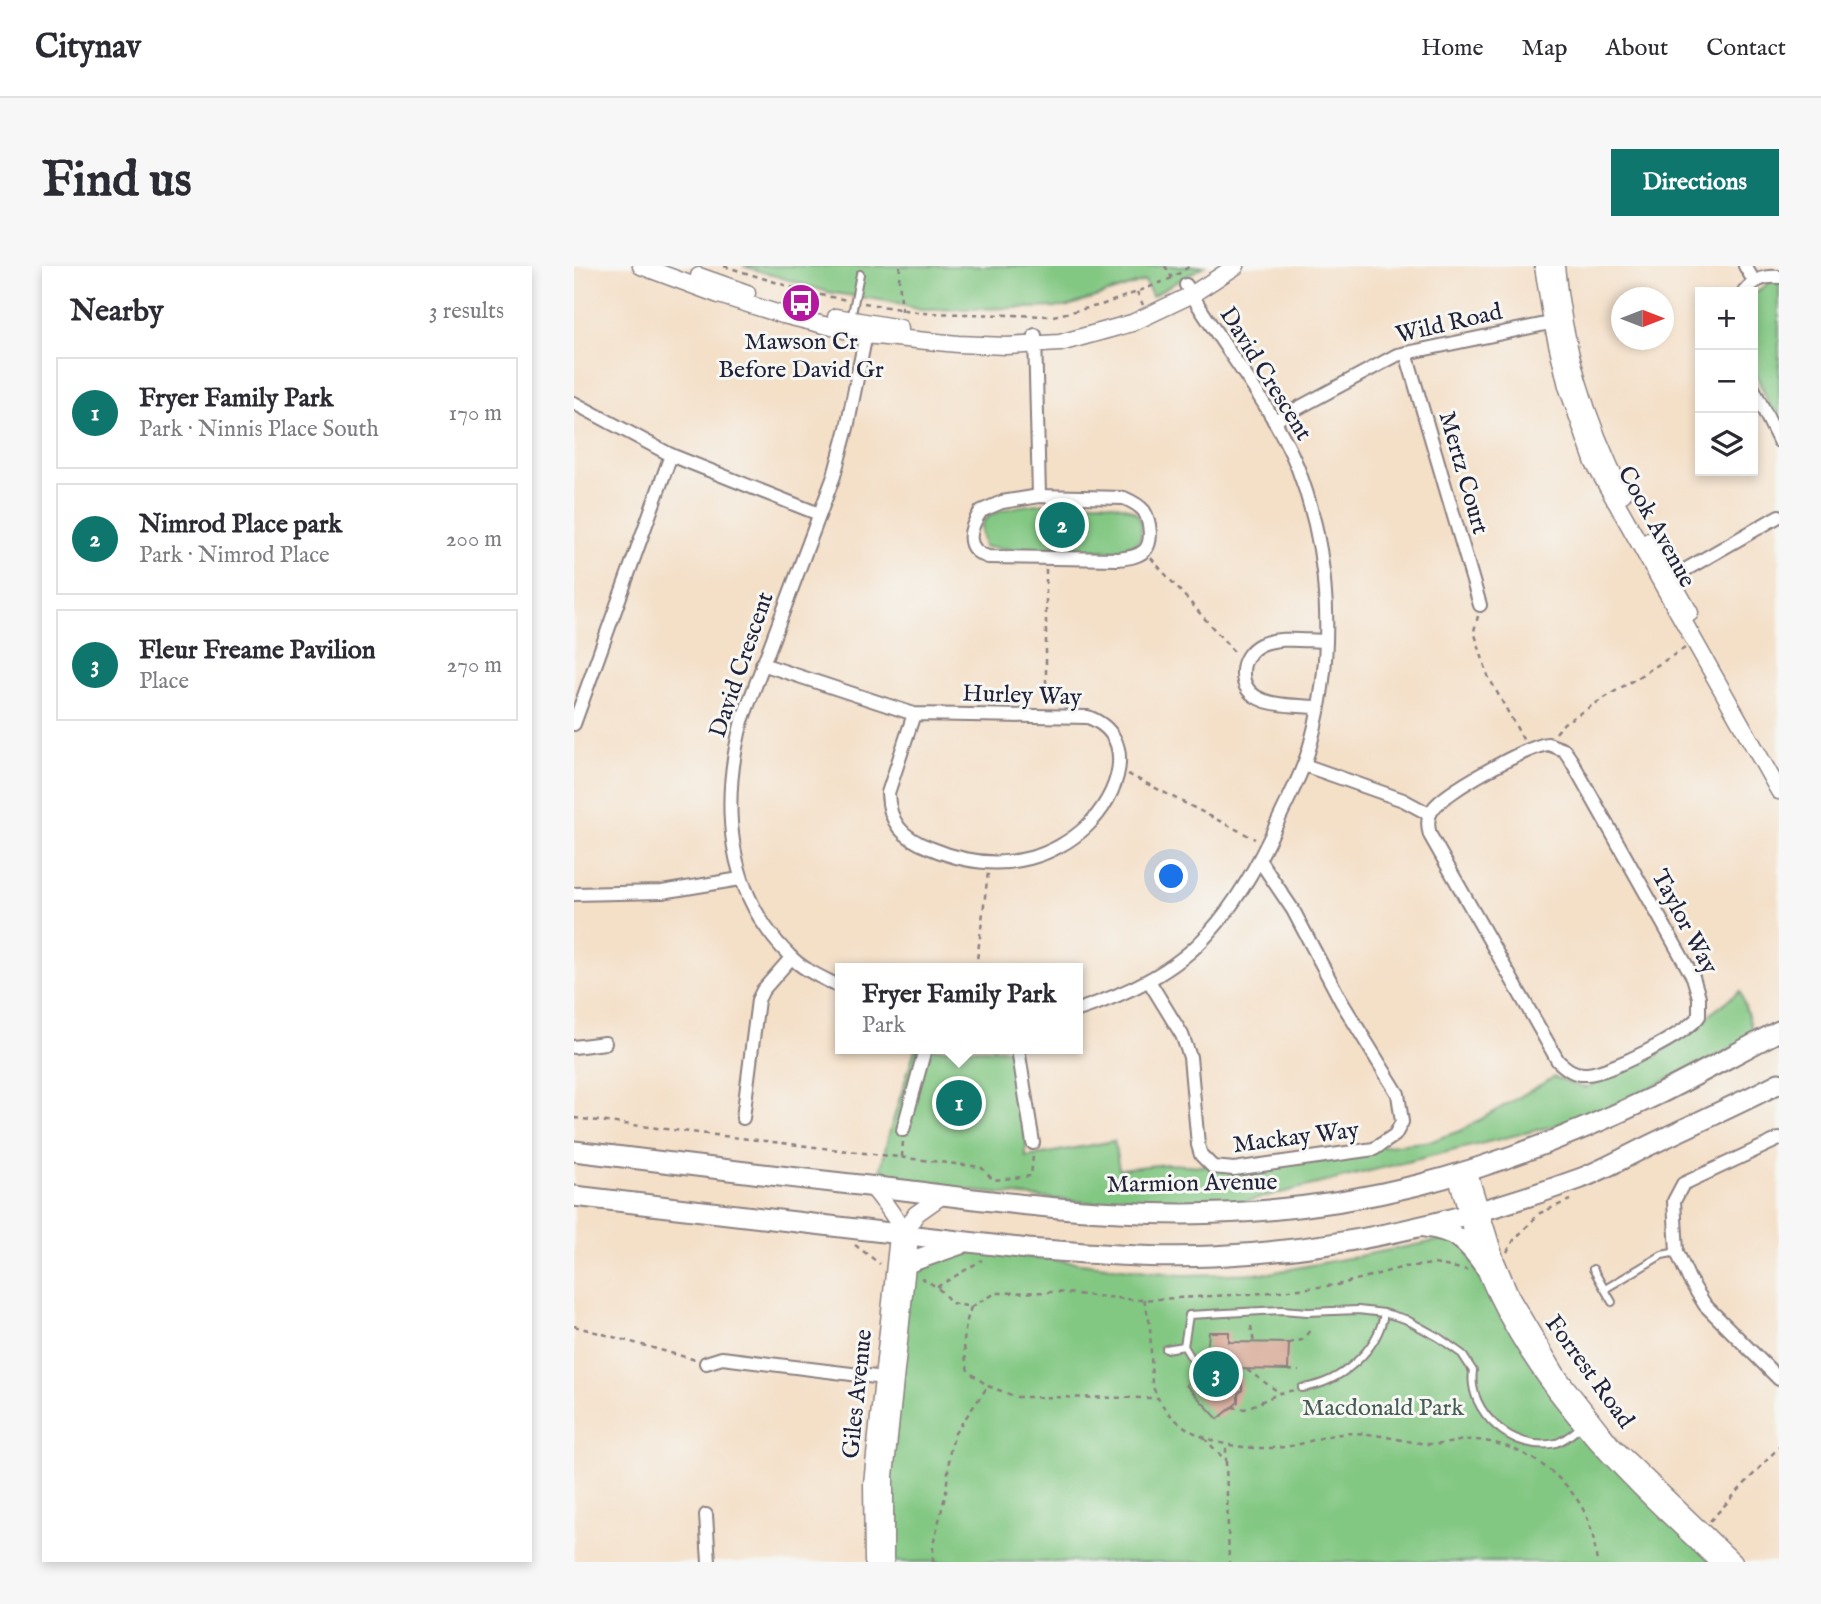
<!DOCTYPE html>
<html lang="en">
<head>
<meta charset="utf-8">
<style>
  :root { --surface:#fff; --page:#f7f7f7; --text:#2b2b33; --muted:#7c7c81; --line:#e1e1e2; --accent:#0f766e }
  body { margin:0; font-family:"IM FELL English",serif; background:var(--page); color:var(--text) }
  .controls { position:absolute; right:21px; top:21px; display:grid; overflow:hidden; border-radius:0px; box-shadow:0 4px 10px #0003 }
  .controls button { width:63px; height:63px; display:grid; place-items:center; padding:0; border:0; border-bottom:2px solid var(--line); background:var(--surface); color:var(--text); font:35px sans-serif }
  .compass { position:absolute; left:1037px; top:21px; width:63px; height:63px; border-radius:50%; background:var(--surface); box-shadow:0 4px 10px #0003; rotate:90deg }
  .you { position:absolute; left:598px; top:611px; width:24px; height:24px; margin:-18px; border:5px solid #fff; border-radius:50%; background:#1a73e8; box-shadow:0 0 0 10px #1a73e833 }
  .badge { display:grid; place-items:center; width:46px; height:46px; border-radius:50%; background:var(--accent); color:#fff; font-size:23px; font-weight:700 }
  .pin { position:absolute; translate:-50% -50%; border:4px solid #fff; box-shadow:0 2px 7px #0006 }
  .popup { position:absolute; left:261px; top:697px; width:248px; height:91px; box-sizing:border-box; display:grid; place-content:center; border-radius:0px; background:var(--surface); filter:drop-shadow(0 2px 5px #0005); font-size:23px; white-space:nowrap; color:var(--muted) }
  .popup b { font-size:26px; color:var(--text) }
  .popup::after { content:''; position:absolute; left:50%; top:100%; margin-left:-14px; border:14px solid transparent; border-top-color:var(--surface) }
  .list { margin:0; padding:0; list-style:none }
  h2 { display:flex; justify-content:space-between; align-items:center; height:91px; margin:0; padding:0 28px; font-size:30px }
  h2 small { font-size:23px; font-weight:400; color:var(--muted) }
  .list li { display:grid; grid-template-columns:46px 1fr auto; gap:21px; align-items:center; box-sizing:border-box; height:112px; margin:0 14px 14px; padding:0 14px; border:2px solid var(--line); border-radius:0px }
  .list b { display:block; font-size:26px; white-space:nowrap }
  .list p { margin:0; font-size:23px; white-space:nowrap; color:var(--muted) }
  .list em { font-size:23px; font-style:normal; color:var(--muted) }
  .icon { flex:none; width:38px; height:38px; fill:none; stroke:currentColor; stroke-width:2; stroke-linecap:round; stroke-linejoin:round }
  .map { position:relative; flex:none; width:1205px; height:1296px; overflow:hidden; border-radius:0px }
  header { display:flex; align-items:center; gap:42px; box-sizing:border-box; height:98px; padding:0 35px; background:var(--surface); border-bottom:2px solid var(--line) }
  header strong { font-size:33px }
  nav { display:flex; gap:38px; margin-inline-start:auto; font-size:24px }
  .intro { display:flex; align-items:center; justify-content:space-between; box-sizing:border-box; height:168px; padding:0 42px }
  h1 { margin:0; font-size:49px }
  .button { padding:18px 32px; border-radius:0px; background:var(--accent); color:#fff; font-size:24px; font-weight:700 }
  main { display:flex; gap:42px; padding:0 42px }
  aside { flex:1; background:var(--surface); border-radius:0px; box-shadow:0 4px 10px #0003 }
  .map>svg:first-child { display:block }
</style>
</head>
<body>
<header>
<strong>Citynav</strong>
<nav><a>Home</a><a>Map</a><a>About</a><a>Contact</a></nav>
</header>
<div class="intro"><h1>Find us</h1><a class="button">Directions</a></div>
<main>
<aside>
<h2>Nearby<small>3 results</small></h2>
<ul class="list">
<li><span class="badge">1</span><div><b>Fryer Family Park</b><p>Park · Ninnis Place South</p></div><em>170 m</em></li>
<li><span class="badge">2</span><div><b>Nimrod Place park</b><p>Park · Nimrod Place</p></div><em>200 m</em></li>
<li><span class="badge">3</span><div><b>Fleur Freame Pavilion</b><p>Place</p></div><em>270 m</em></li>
</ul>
</aside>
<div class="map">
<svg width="1205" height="1296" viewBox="0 0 1205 1296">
  <rect width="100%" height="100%" fill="#f6f6f2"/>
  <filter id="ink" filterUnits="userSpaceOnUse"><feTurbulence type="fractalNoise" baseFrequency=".0143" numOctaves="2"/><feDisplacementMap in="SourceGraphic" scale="14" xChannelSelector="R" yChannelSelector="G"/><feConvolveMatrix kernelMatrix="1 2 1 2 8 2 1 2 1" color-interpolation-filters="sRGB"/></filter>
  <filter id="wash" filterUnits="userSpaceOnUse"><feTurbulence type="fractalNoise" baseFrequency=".00686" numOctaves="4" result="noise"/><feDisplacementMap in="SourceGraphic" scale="28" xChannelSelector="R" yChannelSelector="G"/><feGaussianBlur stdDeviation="1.57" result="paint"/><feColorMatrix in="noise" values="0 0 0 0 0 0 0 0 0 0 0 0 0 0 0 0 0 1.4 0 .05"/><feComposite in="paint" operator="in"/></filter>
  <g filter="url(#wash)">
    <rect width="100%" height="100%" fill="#f4dfc7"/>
    <g fill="#82c782" stroke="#52745e" stroke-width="2">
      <path d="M169,0h461l-52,30 -7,-15 -80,26 -144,3 -35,-9 -58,-9z"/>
      <path d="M1202,11l3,2v149l-26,-61v-72z"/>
      <path d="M528,236c25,5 45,6 38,38l-16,11h-12l-82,-1 -46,-3c-1,-9 -6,-19 0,-26 17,-21 92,-18 118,-19z"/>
      <path d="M1166,725l15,47 -169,80 -387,95 -321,-31 10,-45 27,-88h94l17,92v16l88,-16 5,28 48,-5 38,2 227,-25 30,-11 92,-53 31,11 73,-33z"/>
      <path d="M894,969l26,56 221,271h-826v-82l23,-237 269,32 89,-2z"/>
    </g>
    <g id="blocks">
      <path fill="#d4a18e" d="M635,1066h20v10l60,1 -1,27 -52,-1v8l6,2v11l-4,4v8l-20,17 -32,-34 20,-21z"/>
    </g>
  </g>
  <g filter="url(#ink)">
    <use href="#blocks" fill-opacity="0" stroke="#8b8081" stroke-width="2"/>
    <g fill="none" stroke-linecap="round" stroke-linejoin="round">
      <g stroke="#8b8081" stroke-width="10">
        <g id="service">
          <path d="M277,53l9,-45"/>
          <path d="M1019,1003l19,33"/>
          <path d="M1031,1023l57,-34 15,-3"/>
          <path d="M592,1083l18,-3"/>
          <path d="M622,1100l-12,-20 5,-31 92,-5 27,2 50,-2 26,3 21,6 33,18 24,17 11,17c-6,41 41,82 83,72 10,-3 19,-12 27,-18"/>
          <path d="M728,1122c38,-5 76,-37 82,-75"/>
        </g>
      </g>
      <g stroke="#8b8081" stroke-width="16">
        <g id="minor">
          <path d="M1171,0l9,15"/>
          <path d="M1170,26c10,-12 19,-16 35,-15"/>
          <path d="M461,69l4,161"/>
          <path d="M832,87l74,252"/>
          <path d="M1179,122l26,53"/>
          <path d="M0,137l97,52 148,59"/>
          <path d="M700,155l123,-66 163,-34"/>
          <path d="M465,230l85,2c7,3 15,7 20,13 6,10 9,30 1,39 -7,7 -18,8 -27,9l-130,-2c-25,-8 -19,-28 -7,-46l21,-9z"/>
          <path d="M1090,316l115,-66"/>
          <path d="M188,398l152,50 174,3c52,20 30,80 -2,110 -15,14 -36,26 -56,31 -34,9 -69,3 -100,-10 -27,-10 -41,-25 -42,-55l26,-79"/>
          <path d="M744,441c-25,-2 -77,2 -75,-36 0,-10 7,-21 17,-26 19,-9 46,-4 66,-4"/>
          <path d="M0,458l97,-269"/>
          <path d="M974,478l16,6 7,10 122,217 6,20v19c-12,18 -90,57 -112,58 -13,1 -20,-5 -29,-13l-128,-226c-3,-10 -3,-18 3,-26 11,-17 95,-63 115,-65z"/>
          <path d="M730,499l99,35 26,14"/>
          <path d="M0,628l88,-2 78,-13"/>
          <path d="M575,715l33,54 8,22 8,88 3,10 12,12 21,2 140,-20 21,-14 7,-13 -4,-28 -57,-93 -48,-91 -33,-49"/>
          <path d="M266,721c-17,-9 -37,-17 -50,-31 -64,-63 -70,-152 -48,-235l92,-245 13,-48 20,-99"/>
          <path d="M504,744c48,-16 97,-38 131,-77 30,-33 51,-72 69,-112 12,-26 26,-51 33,-79 24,-89 20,-189 -14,-276 -27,-65 -76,-120 -111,-181"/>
          <path d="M0,781l31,-4"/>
          <path d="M444,783l15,94"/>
          <path d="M169,852l15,-118 5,-10 28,-32"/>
          <path d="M329,864l22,-81"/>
          <path d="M1205,873l-96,45 -9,17 3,51 12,27 16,26 74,74"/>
          <path d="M132,1097l16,-5 170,21"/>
          <path d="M132,1249l3,47"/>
        </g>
      </g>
      <g stroke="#8b8081" stroke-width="19">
        <g id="tertiary">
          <path d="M67,0l78,29 64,20 82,20 93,9 48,2 54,-3 72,-20 59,-28 45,-29"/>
          <path d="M969,0l9,56 15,64 27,77 185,328"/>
          <path d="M982,0c7,79 31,157 67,228"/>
          <path d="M125,10l48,17"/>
          <path d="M262,51l64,11"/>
          <path d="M1075,275l41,72"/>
          <path d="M894,904l28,91 16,38 46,77 53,68 123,118"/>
          <path d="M882,908c12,40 22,84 41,122 51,106 136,187 221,266"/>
          <path d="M298,921c15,18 29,37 37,59l-24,230v86"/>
          <path d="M299,1296l-1,-78 25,-239 19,-31 27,-19"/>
        </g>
      </g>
      <g stroke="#8b8081" stroke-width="23">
        <g id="trunk">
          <path d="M0,885c110,14 219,27 329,39 72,9 145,19 217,22 99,6 202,-3 298,-27 82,-21 162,-53 239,-90 41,-20 81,-43 122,-64"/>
          <path d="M0,930l454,53c61,4 123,10 185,7 125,-6 248,-34 366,-77 24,-9 48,-23 71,-34 43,-21 87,-40 129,-62"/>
          <path d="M851,961c31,4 42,14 60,40"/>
          <path d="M333,997l54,-19"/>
        </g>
      </g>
      <g stroke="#8b8081" stroke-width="2.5" stroke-dasharray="5 5" stroke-linecap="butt">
        <path d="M150,0l86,27 37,7"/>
        <path d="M326,0l-1,14 3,31"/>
        <path d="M591,0l7,12"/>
        <path d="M563,26l6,13"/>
        <path d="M290,37l58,10 131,3 48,-11 36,-13 35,-14 18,-12"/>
        <path d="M233,40l3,-13"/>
        <path d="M577,292l84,95"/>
        <path d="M472,303v137"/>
        <path d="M904,350l-4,15 14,45 36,65"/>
        <path d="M982,467l8,-10 121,-75"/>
        <path d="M554,508l127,65"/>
        <path d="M402,702l12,-95"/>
        <path d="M0,852l407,49 12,13 38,-4 2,-20"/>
        <path d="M328,891l1,-16"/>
        <path d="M281,979l25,19"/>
        <path d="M933,986l7,-12 26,-27 30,-13"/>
        <path d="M347,1012l16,9 15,16 19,4 25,-14 58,-1 84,8 114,-6 85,-9 67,-18 30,-3 33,6"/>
        <path d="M363,1021l45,-27"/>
        <path d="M570,1033l6,25 2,61 6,13"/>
        <path d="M397,1041c-8,24 -9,38 -3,64l20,15 29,11 141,1c24,43 80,54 126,49 19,-2 37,-11 56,-13 31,-4 60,8 90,10 16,2 31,-6 47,-4 46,4 99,40 113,86 4,11 5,24 7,36"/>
        <path d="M0,1060l122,34"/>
        <path d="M677,1060l3,17"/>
        <path d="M715,1077l13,-3 10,-12"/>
        <path d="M673,1104l33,23"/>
        <path d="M714,1104l11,1"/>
        <path d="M658,1141l13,2 35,-16 15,-3"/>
        <path d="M630,1172l22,23v-17"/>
        <path d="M652,1195l3,101"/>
        <path d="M1136,1255l69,-74"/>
        <path d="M359,1296v-17l13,-53 4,-41 5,-18 33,-47"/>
      </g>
      <use href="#service" stroke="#fff" stroke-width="6"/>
      <use href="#minor" stroke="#fff" stroke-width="12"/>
      <use href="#tertiary" stroke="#fff" stroke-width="16"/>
      <use href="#trunk" stroke="#fff" stroke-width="19"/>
    </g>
  </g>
  <defs>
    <g id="bus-disc" transform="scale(2.0125)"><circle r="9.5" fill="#b5179e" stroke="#f6f6f2"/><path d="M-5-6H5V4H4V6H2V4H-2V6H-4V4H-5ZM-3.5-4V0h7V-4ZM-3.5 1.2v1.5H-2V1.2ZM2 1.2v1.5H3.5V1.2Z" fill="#fff"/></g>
  </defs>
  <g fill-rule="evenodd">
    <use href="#bus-disc" x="227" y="37"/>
  </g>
  <g text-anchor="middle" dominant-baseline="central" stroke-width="6" stroke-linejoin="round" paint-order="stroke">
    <g font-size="24" fill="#22223b" stroke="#f6f6f2">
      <text transform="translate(875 58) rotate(-13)">Wild Road</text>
      <text transform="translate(691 108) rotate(58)">David Crescent</text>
      <text transform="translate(889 207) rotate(74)">Mertz Court</text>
      <text transform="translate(1082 261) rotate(61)">Cook Avenue</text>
      <text transform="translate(168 399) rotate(-71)">David Crescent</text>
      <text transform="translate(448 430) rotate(2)">Hurley Way</text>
      <text transform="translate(1110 656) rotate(62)">Taylor Way</text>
      <text transform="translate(722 872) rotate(-7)">Mackay Way</text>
      <text transform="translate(618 918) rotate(-1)">Marmion Avenue</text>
      <text transform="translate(1015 1106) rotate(54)">Forrest Road</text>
      <text transform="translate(284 1128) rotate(-84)">Giles Avenue</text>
    </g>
    <g font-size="24" fill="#22223b" stroke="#f6f6f2">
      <text x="227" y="76">Mawson Cr<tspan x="227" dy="28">Before David Gr</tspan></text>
    </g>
    <g font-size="24" fill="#445c54" stroke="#f6f6f2">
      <text x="809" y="1142">Macdonald Park</text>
    </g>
  </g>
</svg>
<div class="controls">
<button>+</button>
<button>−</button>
<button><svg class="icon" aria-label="layers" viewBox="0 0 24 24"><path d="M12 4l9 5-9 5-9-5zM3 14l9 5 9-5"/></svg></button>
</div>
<svg class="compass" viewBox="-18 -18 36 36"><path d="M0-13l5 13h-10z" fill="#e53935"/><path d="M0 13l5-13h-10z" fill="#7c7c81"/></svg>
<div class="you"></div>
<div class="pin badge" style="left:385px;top:837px">1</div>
<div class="popup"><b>Fryer Family Park</b>Park</div>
<div class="pin badge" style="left:488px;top:259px">2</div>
<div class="pin badge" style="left:642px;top:1108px">3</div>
</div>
</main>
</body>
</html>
